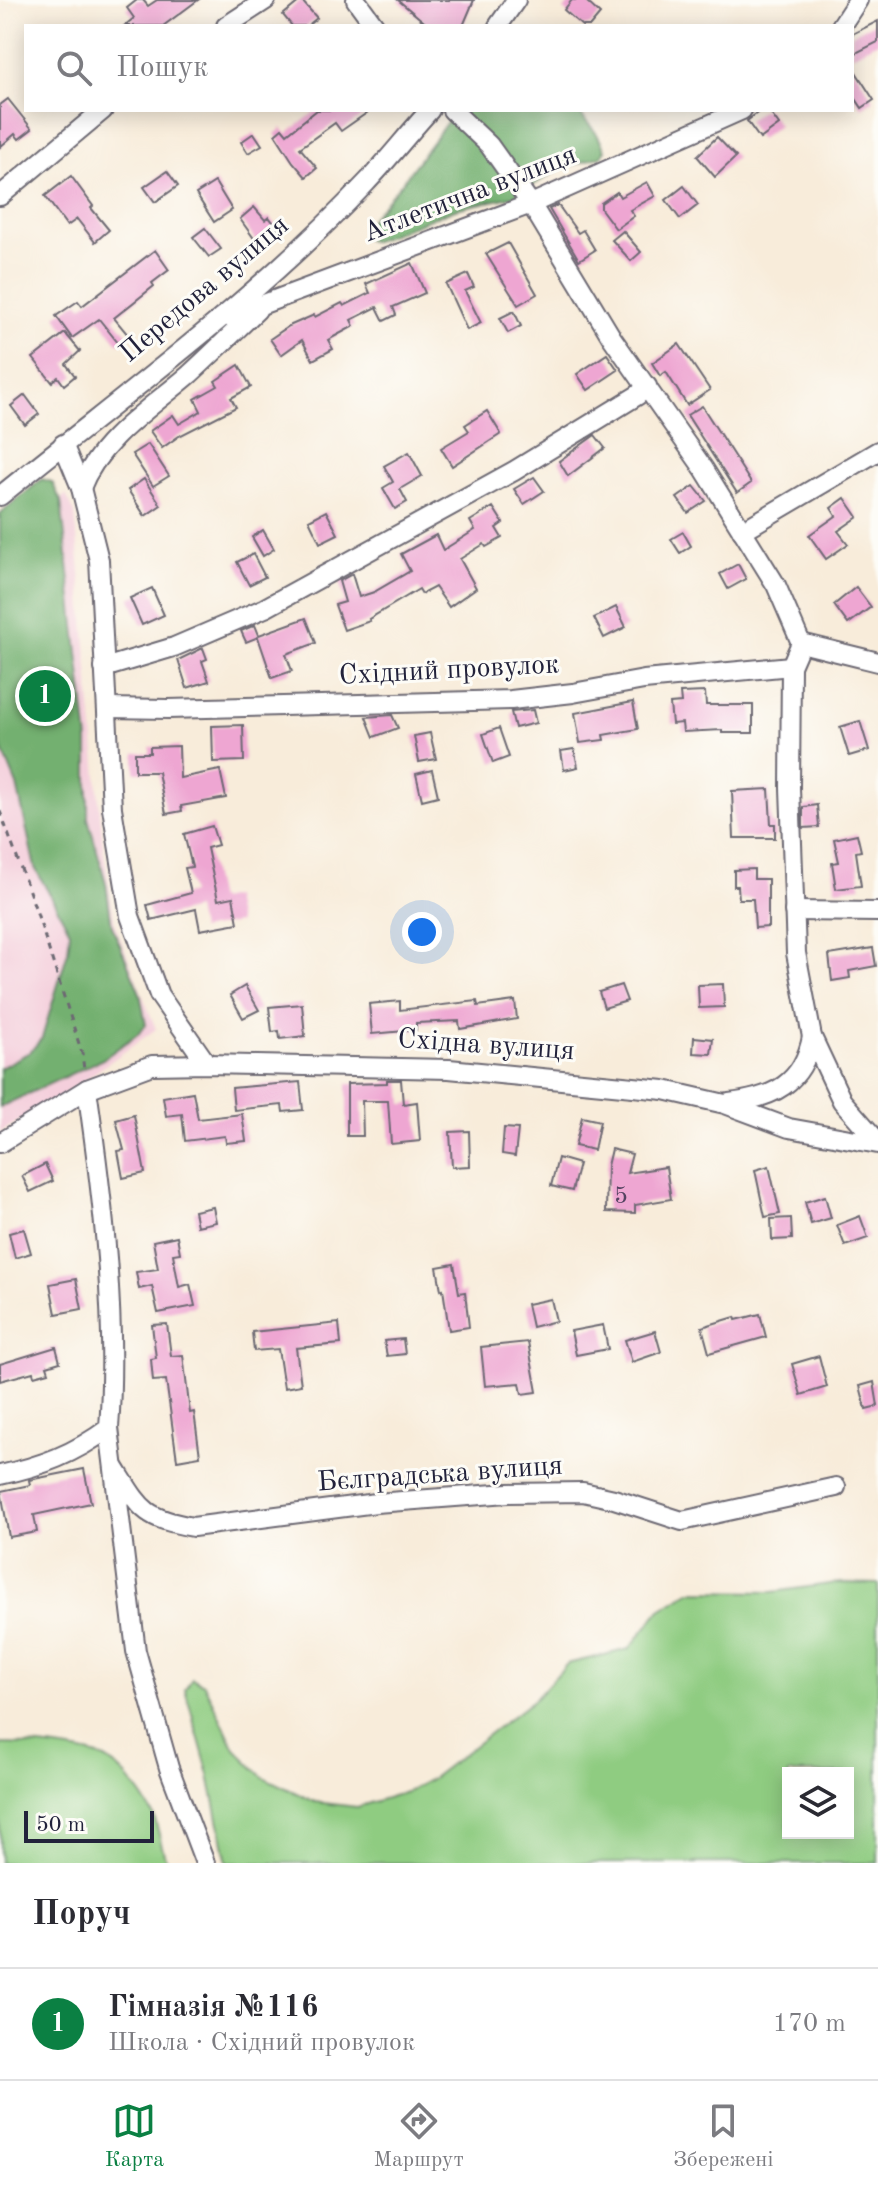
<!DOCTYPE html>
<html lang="uk">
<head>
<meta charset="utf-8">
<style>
  :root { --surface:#fff; --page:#f2f2f3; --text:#2b2b33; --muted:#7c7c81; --line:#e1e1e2; --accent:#0b8043 }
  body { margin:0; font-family:"Old Standard TT",serif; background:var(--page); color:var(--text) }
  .controls { position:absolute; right:24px; bottom:24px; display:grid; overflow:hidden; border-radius:0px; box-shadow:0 4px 20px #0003 }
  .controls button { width:72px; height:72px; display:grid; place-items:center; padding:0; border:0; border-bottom:2px solid var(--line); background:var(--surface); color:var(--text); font:40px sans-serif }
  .scale { position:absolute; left:24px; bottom:20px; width:130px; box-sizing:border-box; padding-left:8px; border:4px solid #22223b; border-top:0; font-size:22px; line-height:28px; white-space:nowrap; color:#22223b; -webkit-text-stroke:6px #fdfcf7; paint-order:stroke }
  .you { position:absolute; left:422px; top:932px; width:28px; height:28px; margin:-20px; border:6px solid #fff; border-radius:50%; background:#1a73e8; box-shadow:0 0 0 12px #1a73e833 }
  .badge { display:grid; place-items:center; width:52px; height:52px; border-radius:50%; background:var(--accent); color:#fff; font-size:26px; font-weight:700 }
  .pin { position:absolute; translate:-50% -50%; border:4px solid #fff; box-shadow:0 2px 8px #0006 }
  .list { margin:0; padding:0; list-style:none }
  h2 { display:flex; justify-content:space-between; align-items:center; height:104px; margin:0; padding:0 32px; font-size:34px }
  h2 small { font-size:26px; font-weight:400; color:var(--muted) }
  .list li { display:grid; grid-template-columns:52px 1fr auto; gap:24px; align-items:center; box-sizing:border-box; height:112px; padding:0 32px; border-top:2px solid var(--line) }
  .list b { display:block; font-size:30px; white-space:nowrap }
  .list p { margin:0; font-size:26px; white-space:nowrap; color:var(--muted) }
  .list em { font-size:26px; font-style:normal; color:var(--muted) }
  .icon { flex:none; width:44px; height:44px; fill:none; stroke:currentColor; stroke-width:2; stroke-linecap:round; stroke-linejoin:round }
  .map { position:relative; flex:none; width:878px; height:1863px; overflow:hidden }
  .search { position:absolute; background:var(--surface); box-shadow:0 4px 20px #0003; left:24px; right:24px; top:24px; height:88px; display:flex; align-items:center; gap:20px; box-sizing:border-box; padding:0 28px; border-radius:0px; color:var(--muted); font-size:30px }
  .sheet { height:216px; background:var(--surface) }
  nav { display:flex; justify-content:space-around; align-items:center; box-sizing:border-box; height:112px; border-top:2px solid var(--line); background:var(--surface); font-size:22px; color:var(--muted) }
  nav a { display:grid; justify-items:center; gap:4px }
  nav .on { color:var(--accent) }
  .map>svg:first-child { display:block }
</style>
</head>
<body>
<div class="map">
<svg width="878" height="1863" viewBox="0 0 878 1863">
  <rect width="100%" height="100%" fill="#fdfcf7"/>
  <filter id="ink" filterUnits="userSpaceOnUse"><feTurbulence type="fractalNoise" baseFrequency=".0125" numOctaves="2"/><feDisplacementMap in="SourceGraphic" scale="16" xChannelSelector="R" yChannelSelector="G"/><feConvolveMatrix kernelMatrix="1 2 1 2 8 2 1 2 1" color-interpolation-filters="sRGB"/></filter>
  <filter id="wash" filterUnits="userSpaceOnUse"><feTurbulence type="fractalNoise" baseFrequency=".006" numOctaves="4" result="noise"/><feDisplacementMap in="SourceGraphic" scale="32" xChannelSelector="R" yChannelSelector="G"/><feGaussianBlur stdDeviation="1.8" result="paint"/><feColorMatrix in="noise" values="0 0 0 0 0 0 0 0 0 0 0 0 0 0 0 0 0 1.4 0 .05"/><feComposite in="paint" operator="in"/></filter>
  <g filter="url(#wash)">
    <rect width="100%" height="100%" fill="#f8ecda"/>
    <path fill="#f4cfdc" d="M66,495l9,18 28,335 12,77 41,104 -97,69 -59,34v-587z"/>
    <g fill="#8fcc81" stroke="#58775e" stroke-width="2" fill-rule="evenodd">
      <path d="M836,1583l42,1v279h-651l-18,-88 -24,-86 7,-11 12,6 31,65 28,28 52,25 42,5 52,-16 23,-13 103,-79 32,-35 62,-15 31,-39 31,-19 82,1zM788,1773h60v60h-60z"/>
      <path d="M0,1744c23,0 86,5 105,15 20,11 38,36 48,56 6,13 8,33 14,48h-167z"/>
    </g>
    <g fill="#73b06f" stroke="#4a6955" stroke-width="2">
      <path d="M456,110h121l20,24 8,16 -3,6 -42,13 -45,27 -60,13 -83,33 -9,-5 1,-10 36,-42z"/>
      <path d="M42,479l10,3 9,19 27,240v77l18,65 6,43 28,67 6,32 -7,8 -36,26 -103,48v-39l30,-16 12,-14 26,-87 2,-20 -35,-63 -18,-83 -17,-41v-230z"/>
    </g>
    <g id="blocks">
      <g fill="#eea6d2">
        <path d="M137,0h6l5,6 9,-6h41l-35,26h-39l10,-8 -7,-10z"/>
        <path d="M301,0l16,18 -10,8h-15l-9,-11z"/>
        <path d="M398,0h76l-11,26h-34z"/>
        <path d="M572,0h13l15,14 -10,12h-8l-18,-16z"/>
        <path d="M878,21v21l-26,13v-21z"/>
        <path d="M852,66l22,34 -12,8 -10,-15z"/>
        <path d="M8,99l24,30 -13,10 -4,-5 -15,13v-42z"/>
        <path d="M317,110h54l-30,21 -6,-8 -35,25 17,20 -11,9 -13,-15 -18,-28 7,-6 5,6z"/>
        <path d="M761,110h7l11,15 -19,14 -13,-18z"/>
        <path d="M254,133l8,12 -14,8 -7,-11z"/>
        <path d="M717,137l19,20 -21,20 -18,-21z"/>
        <path d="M167,171l11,15 -23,16 -11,-15z"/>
        <path d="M71,176l22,30 -2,2 18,22 -14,12 -18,-23 -10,7 -22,-30z"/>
        <path d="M215,182l17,28 -18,12 -18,-28z"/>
        <path d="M647,182l8,14 -25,14 4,6 -18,13 -15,-20v-6l16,-11 3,5z"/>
        <path d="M684,186l14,19 -18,14 -14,-19z"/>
        <path d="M558,205l20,28 5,-3 12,20 -16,10 -30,-51z"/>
        <path d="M254,207l11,13 4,-3 9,11 -20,16 -18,-25z"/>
        <path d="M205,228l16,21 -12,8 -16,-20z"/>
        <path d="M623,231l18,21 -10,9 -19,-21z"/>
        <path d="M508,243l29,51 -19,11 -32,-51z"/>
        <path d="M155,250l14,20 -17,13 2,3 -40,32 15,18 -10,8 -20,-25 -27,19 -16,-22 22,-15 4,5z"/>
        <path d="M412,263l13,30 -32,14 3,8 -12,6 -7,-14 -26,13 3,6 -26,14 5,9 -20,11 -11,-20 -21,15 -11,-16 19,-13 25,-11 1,2 27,-14 2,3 26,-13 -4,-9z"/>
        <path d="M468,274l6,13 -9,4 16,32 -14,7 -21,-46z"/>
        <path d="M514,311l7,15 -13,7 -8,-15z"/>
        <path d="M65,333l15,18 -14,13 9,12 -11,9 -6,-8 -6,5 -19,-24z"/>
        <path d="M679,344l31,46 -23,15 -21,-33 -6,4 -8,-13z"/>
        <path d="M607,354l11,16 -30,20 -11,-16z"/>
        <path d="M239,365l12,22 -20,11 5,9 -57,29 -17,12 -12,-17 23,-16 6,9 22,-13 -6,-12 23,-13 -3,-5z"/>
        <path d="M25,395l14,19 -14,11 -14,-19z"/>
        <path d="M702,406l49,77 -14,10 -50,-78z"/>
        <path d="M487,411l14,23 -49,32 -11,-18 28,-17 -4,-6z"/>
        <path d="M595,435l10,13 -37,28 -9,-15z"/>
        <path d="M148,444l21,32 -16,10 -21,-32z"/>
        <path d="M409,452l13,24 -22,13 7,13 -12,7 -12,-21 10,-6 -9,-16z"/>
        <path d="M534,477l10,14 -20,13 -10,-15z"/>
        <path d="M144,479l17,26 -16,11 -17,-26z"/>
        <path d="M694,486l12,15 -18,12 -11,-15z"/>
        <path d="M845,498l13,19 -20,14 10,13 -22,15 -17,-24 27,-19 -5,-8z"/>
        <path d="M493,507l10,16 -7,5 6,10 -16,9 -2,-3 -24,15 16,29 -27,19 -14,-20 -13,7 -3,-5 -50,30 1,2 -26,9 -9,-25 10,-3 -6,-21 13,-7 7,23 15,-5 36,-21 -9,-17 35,-19 7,15 32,-20 -5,-9z"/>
        <path d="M326,511l12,23 -18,9 -11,-23z"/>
        <path d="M263,530l11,19 -11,7 -11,-19z"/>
        <path d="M683,532l8,14 -11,7 -9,-14z"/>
        <path d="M253,554l12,23 -16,8 -12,-23z"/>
        <path d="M738,564l8,15 -18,10 -8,-15z"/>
        <path d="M856,587l15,20 -23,17 -14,-19z"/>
        <path d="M152,588l12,27 -22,10 -12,-27z"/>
        <path d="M616,607l10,20 -22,11 -10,-20z"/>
        <path d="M306,618l10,25 -30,11 6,17 -20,7 -14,-41 -12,5 -5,-11 14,-6 4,10z"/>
        <path d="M203,648l4,11 -5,2 7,20 -22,7 -9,-28z"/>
        <path d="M705,692l1,13h47v28h-31v-3l-39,2 -1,-9 -10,1 -2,-20 11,-1 -1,-10z"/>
        <path d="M633,702l5,27 -35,6 1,5 -24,3 -5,-30z"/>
        <path d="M533,710l3,13 -21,5 -4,-16z"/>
        <path d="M392,715l6,13 -24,9 -8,-20z"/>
        <path d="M860,721l9,29 -20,6 -9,-29z"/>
        <path d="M243,725l1,36 -31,1 -1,-36z"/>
        <path d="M499,728l10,29 -16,6 -10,-29z"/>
        <path d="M430,733l6,26 -17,3 -5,-26z"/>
        <path d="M179,746l1,32 40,-8 6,28 -45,8 1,5 -16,3 -8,-42h-23v-19h15v-6z"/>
        <path d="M574,749l4,18 -14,3 -3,-19z"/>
        <path d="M432,770l6,26 -16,4 -6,-26z"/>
        <path d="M769,789l2,35h4v14h-41l-2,-47z"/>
        <path d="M817,805l2,22 -16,1v-21z"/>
        <path d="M212,826l6,19 -11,3 11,52 15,-3 5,26 -38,7 -4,-21 -45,11 -4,-15 44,-12 -6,-25 7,-1 -8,-33z"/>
        <path d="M857,834l4,17 -5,1 5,34 -25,3 -4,-26 7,-1 -5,-23z"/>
        <path d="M754,869v10h14v48l-13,1 -2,-29h-14l-1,-13h-4v-16z"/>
        <path d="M873,948l3,18 -27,5 1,7 -18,3 -3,-26z"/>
        <path d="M723,984l1,23 -25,1 -1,-23z"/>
        <path d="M621,985l6,16 -23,7 -5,-16z"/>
        <path d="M245,986l14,24 -16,8 -13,-23z"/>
        <path d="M400,1001v9l77,-9 1,5 37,-5 2,18 -57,10 -1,-8 -43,2v7l-44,4 -3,-30z"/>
        <path d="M302,1004l3,32 -25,3 -1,-8 -7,1 -3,-25z"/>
        <path d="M694,1037l19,2 -2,15 -18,-1z"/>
        <path d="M387,1080h14l2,24 14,-2 3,39 -29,3 -3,-43h-26l1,35h-16v-52l40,-1z"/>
        <path d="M300,1082l3,28 -20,2 -1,-7 -48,5 -2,-22z"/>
        <path d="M193,1092l5,27 44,-5 4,27 -20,2 -1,-7 -40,5 -3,-27 -16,2 -3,-19z"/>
        <path d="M134,1115l11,58 -22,5 -5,-27 6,-1 -8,-30z"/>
        <path d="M582,1117l18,4 -6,29 -19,-4z"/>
        <path d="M504,1128l14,1 -3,27 -13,-2z"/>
        <path d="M469,1131l1,35 -18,1 -2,-35z"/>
        <path d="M611,1149l21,5 -5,19 39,-6 5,32 -36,6v8l-29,-1 1,-46z"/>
        <path d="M558,1158l21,6 -7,27 -21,-5z"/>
        <path d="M45,1164l8,17 -23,11 -8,-16z"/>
        <path d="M769,1166l11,48 -15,3 -10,-47z"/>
        <path d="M825,1196l6,22 -20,6 -6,-22z"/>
        <path d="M213,1207l3,15 -19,4 -3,-15z"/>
        <path d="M860,1216l8,22 -23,8 -8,-21z"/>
        <path d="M791,1218l1,21 -20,1 -1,-21z"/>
        <path d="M24,1229l7,24 -16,5 -6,-25z"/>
        <path d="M177,1236l3,17 -7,1 6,33 11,-3 5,22 -37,7 -6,-27 -13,3 -3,-17 22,-3 -5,-28z"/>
        <path d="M454,1264l5,29 6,-1 4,35 -20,3 -6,-41 -2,1 -4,-23z"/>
        <path d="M76,1279l6,30 -26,5 -6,-30z"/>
        <path d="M551,1299l5,22 -24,6 -5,-23z"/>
        <path d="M760,1314l6,23 -57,16 -7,-26 33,-10 1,3z"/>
        <path d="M339,1323l2,21 -45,4 5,37 -17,3 -6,-39 -24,2 -2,-19z"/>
        <path d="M167,1324l4,32 12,-1 7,58 4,-1 6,44 -23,4 -11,-80 -13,1 -2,-22 5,-1 -4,-33z"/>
        <path d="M603,1325l5,24 -32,6 -5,-24z"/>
        <path d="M655,1331l6,21 -29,10 -7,-22z"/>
        <path d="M403,1339l2,15 -18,2 -3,-15z"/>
        <path d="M528,1342l9,50 -15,2 -2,-11 -35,3 -4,-39z"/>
        <path d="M56,1347l4,15 -13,4 2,6 -15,4 -1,-4 -33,9v-17z"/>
        <path d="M819,1356l8,31 -26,8 -9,-31z"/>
        <path d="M874,1382l4,24 -12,3 -6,-23z"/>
        <path d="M84,1469l7,34 -57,12 3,17 -28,5 -8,-46 29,-6 -1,-5z"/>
      </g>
    </g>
  </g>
  <g filter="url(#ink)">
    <use href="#blocks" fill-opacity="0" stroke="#6d6973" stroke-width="2"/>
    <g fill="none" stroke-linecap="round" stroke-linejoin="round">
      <g stroke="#6d6973" stroke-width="22">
        <g id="minor">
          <path d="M356,0l19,26"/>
          <path d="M226,26l40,-26"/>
          <path d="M498,26l18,-26"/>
          <path d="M841,26l17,-26"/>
          <path d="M452,110l37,35 42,59 81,134 92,131 72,116 25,58 -10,23 -1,122 6,165 16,84 30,64 36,41"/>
          <path d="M0,196l103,-86"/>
          <path d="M229,317l302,-113 211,-94"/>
          <path d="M63,444l18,44 18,72 13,248 18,108 29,79 48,69"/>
          <path d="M81,488c18,-48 71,-81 109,-114 23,-21 45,-43 67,-64"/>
          <path d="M0,496c124,-101 256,-196 366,-313 22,-23 42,-49 64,-73"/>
          <path d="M742,531l136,-80"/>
          <path d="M801,643l77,19"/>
          <path d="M104,668l70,-21 91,-39 249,-137 124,-76 9,-9"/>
          <path d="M108,708l60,1 343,-9 62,-7 71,-13 147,-14"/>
          <path d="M794,911l84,1"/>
          <path d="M729,1103c44,-5 74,-19 83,-66"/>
          <path d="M0,1143l87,-54 65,-24 55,-1 242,5 215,21 61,14 64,24 89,16"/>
          <path d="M109,1428l27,223 33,117 36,95"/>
          <path d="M115,1468c26,41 28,50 78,59l183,-24 132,-10 75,-1 31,7 68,22 154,-34"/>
          <path d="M0,1475c42,-9 74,-21 109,-47 8,-112 -6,-228 -22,-339"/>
        </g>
      </g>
      <path stroke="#6d6973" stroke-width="3" stroke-dasharray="6 6" stroke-linecap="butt" d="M0,811l37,102 45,140 2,17"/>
      <use href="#minor" stroke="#fff" stroke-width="18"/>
    </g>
  </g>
  <g text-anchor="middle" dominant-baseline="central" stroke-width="6" stroke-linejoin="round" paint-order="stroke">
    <g font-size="24" fill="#554361">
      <text x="621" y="1197">5</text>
    </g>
    <g font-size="28" fill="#22223b" stroke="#fdfcf7">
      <text transform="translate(470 195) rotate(-21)">Атлетична вулиця</text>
      <text transform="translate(205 290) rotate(-40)">Передова вулиця</text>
      <text transform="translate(449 671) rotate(-3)">Східний провулок</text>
      <text transform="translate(486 1046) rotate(4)">Східна вулиця</text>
      <text transform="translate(440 1475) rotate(-4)">Бєлградська вулиця</text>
    </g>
  </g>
</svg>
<div class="controls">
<button><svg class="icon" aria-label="layers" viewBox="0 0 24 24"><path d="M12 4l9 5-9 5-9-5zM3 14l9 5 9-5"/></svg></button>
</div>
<div class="scale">50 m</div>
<div class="you"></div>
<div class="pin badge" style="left:45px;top:696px">1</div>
<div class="search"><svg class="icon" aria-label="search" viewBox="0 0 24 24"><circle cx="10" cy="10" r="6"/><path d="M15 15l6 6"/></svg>Пошук</div>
</div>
<section class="sheet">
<h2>Поруч<small></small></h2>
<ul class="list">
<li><span class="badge">1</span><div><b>Гімназія №116</b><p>Школа · Східний провулок</p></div><em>170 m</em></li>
</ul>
</section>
<nav>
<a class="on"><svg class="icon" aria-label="map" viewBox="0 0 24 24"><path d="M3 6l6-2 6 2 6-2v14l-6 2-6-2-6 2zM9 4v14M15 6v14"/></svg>Карта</a>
<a><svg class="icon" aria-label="directions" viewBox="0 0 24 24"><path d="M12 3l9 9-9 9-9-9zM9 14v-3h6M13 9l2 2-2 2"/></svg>Маршрут</a>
<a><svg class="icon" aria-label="saved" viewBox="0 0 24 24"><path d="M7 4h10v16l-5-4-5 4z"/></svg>Збережені</a>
</nav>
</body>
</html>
